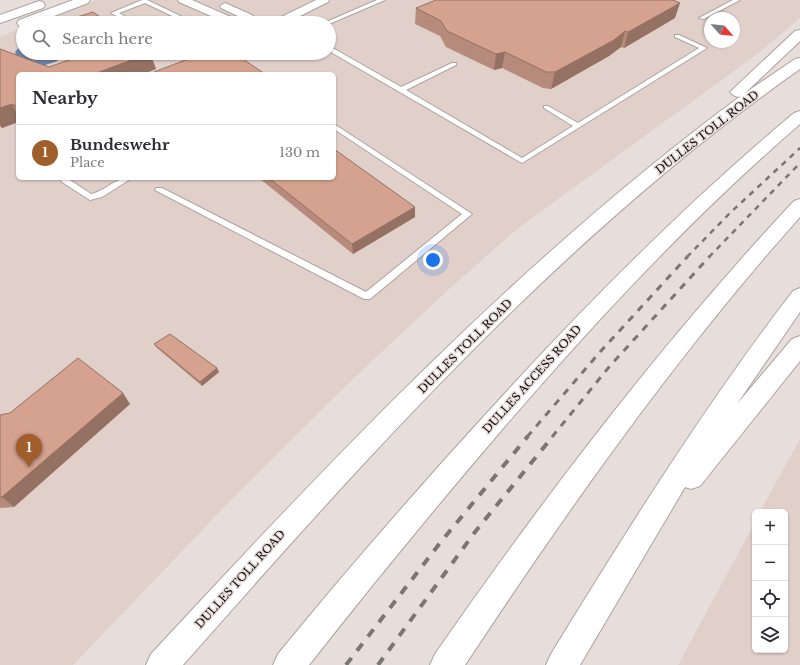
<!DOCTYPE html>
<html lang="en">
<head>
<meta charset="utf-8">
<style>
  :root { --surface:#fff; --page:#f2f2f3; --text:#2b2b33; --muted:#7c7c81; --line:#e1e1e2; --accent:#a05e2b }
  body { margin:0; font-family:"Libre Baskerville",serif; background:var(--page); color:var(--text) }
  .controls { position:absolute; right:12px; bottom:12px; display:grid; overflow:hidden; border-radius:6px; box-shadow:0 1px 3px #0004 }
  .controls button { width:36px; height:36px; display:grid; place-items:center; padding:0; border:0; border-bottom:1px solid var(--line); background:var(--surface); color:var(--text); font:20px sans-serif }
  .compass { position:absolute; left:704px; top:12px; width:36px; height:36px; border-radius:50%; background:var(--surface); box-shadow:0 1px 3px #0004; rotate:117deg }
  .you { position:absolute; left:433px; top:260px; width:14px; height:14px; margin:-10px; border:3px solid #fff; border-radius:50%; background:#1a73e8; box-shadow:0 0 0 6px #1a73e833 }
  .badge { display:grid; place-items:center; width:26px; height:26px; border-radius:50%; background:var(--accent); color:#fff; font-size:13px; font-weight:700 }
  .pin { position:absolute; translate:-50% -33px; filter:drop-shadow(0 1px 2px #0008) }
  .pin::after { content:''; position:absolute; top:21px; width:14px; height:12px; background:inherit; clip-path:polygon(0 0,100% 0,50% 100%) }
  .list { margin:0; padding:0; list-style:none }
  h2 { display:flex; justify-content:space-between; align-items:center; height:52px; margin:0; padding:0 16px; font-size:17px }
  h2 small { font-size:13px; font-weight:400; color:var(--muted) }
  .list li { display:grid; grid-template-columns:26px 1fr auto; gap:12px; align-items:center; box-sizing:border-box; height:56px; padding:0 16px; border-top:1px solid var(--line) }
  .list b { display:block; font-size:15px; white-space:nowrap }
  .list p { margin:0; font-size:13px; white-space:nowrap; color:var(--muted) }
  .list em { font-size:13px; font-style:normal; color:var(--muted) }
  .icon { flex:none; width:22px; height:22px; fill:none; stroke:currentColor; stroke-width:2; stroke-linecap:round; stroke-linejoin:round }
  .map { position:relative; flex:none; width:800px; height:665px; overflow:hidden }
  .search { position:absolute; background:var(--surface); box-shadow:0 1px 3px #0004; left:16px; top:16px; width:320px; height:44px; display:flex; align-items:center; gap:10px; box-sizing:border-box; padding:0 14px; border-radius:22px; color:var(--muted); font-size:15px }
  .panel { position:absolute; background:var(--surface); box-shadow:0 1px 3px #0004; left:16px; top:72px; width:320px; height:108px; border-radius:6px }
  .map>svg:first-child { display:block }
</style>
</head>
<body>
<div class="map">
<svg width="800" height="665" viewBox="0 0 800 665">
  <rect width="100%" height="100%" fill="#e7ddda"/>
  <g fill="#e1cfc9" fill-rule="evenodd">
    <path d="M96,0h704v18l-40,34 -243,177 -69,61 -93,87 -123,122 -159,166h-73v-628l23,-10v26h306v-30h-295zM710,18h24v24h-24zM18,74h316v104h-316z"/>
    <path d="M800,439v226h-122l77,-143v128h30v-138h-25z"/>
  </g>
  <path fill="#6a85ac" d="M23,43v10h27l8,8 -19,6 -4,-6 -13,-3 -6,-3 -1,-3z"/>
  <g fill="none" stroke-linecap="round" stroke-linejoin="round">
    <g stroke="#aca3a0" stroke-width="2">
      <g id="service">
        <path d="M142,0h5l48,23h-8l-42,-20 -26,10 17,10h-7l-18,-10z"/>
        <path d="M377,0h8l-56,24 -5,-1z"/>
        <path d="M733,0h7l-36,19 -5,-1z"/>
        <path d="M675,35h4l28,13 -185,115 -193,-112v-5l2,1 70,40 51,-24h4v2l-50,25 116,68 51,-32 -29,-18v-2h4l30,17 121,-75 -24,-11z"/>
        <path d="M188,53h8l3,2 15,-2 -15,6z"/>
        <path d="M334,124l138,90 -102,85h-6l-209,-109 1,-2h6l204,104 96,-78 -128,-85z"/>
        <path d="M63,178h9l-2,2 21,14c17,-4 22,-16 41,-16l-30,19 -12,3 -28,-18 -1,-2z"/>
      </g>
    </g>
    <g stroke="#aca3a0" stroke-width="2">
      <g id="minor">
        <path d="M178,0h14l48,21 2,2h-15l-48,-21z"/>
        <path d="M316,0h13l-1,2 -42,21h-15l2,-2z"/>
        <path d="M225,3l27,12 6,8h-12l-2,-4 -23,-11 -1,-2z"/>
      </g>
    </g>
    <g stroke="#aca3a0" stroke-width="2">
      <g id="secondary">
        <path d="M73,0h17l-2,3 -52,20h-13v4l-4,-1 -2,-3 2,-3z"/>
        <path d="M39,1l4,1 2,3 -2,3 -43,15v-8z"/>
      </g>
    </g>
    <g stroke="#aca3a0" stroke-width="2">
      <g id="motorway">
        <path d="M800,30v11l-55,52 50,-34 5,-1v11c-235,165 -428,382 -617,596h-37l5,-11c184,-199 373,-398 591,-559l-4,2 -5,-2 -3,-3 65,-61z"/>
        <path d="M800,111v13c-109,94 -206,199 -300,308 -65,76 -129,154 -191,233h-36l5,-11c67,-82 136,-161 207,-239 97,-107 198,-209 309,-302z"/>
        <path d="M800,199v18c-124,139 -232,292 -335,448h-35l5,-11c110,-158 227,-312 359,-453z"/>
        <path d="M800,288v24l-63,92 55,-65 8,-3v25l-100,125 -9,3 -6,-2 -105,178h-34l5,-11c76,-124 153,-247 242,-363z"/>
      </g>
    </g>
    <use href="#service" fill="#fff" fill-rule="evenodd"/>
    <use href="#minor" fill="#fff" fill-rule="evenodd"/>
    <use href="#secondary" fill="#fff" fill-rule="evenodd"/>
    <use href="#motorway" fill="#fff" fill-rule="evenodd"/>
    <g stroke="#7b7573" stroke-width="2.5" stroke-dasharray="5.5 5.5" stroke-linecap="butt">
      <path d="M687,257l43,-44 70,-65"/>
      <path d="M709,257l91,-94"/>
    </g>
    <g stroke="#7b7573" stroke-width="3" stroke-dasharray="7 7" stroke-linecap="butt">
      <path d="M527,437l73,-85 88,-96"/>
      <path d="M552,437l57,-70 101,-111"/>
    </g>
    <g stroke="#7b7573" stroke-width="4" stroke-dasharray="9 9" stroke-linecap="butt">
      <path d="M346,665l94,-122 88,-107"/>
      <path d="M378,665l97,-133 78,-96"/>
    </g>
  </g>
  <g fill="#b78b7b">
    <path d="M416,8l259,10 -51,30 -3,-1 -12,9 -58,33 -8,-1 -41,-20 -8,2 -48,-23 -6,-11 -25,-12z"/>
    <path d="M0,49l49,18 36,-12 -2,-2h67l6,16 -13,5h-125v48l-16,6 -2,-2z"/>
    <path d="M259,178h75l81,29v10l-62,37z"/>
    <path d="M154,344l65,28 -17,14 -46,-39z"/>
    <path d="M130,404l-116,103 -14,1v-93z"/>
  </g>
  <g fill="#957164">
    <path d="M680,3l-5,15 -51,30 4,-16z"/>
    <path d="M625,31l-4,16 -12,9 -58,33 4,-17z"/>
    <path d="M505,52l-3,16 -8,2 2,-16z"/>
    <path d="M150,53l6,16 -13,5h-49z"/>
    <path d="M12,104l6,12v6l-16,6 -2,-3v-17z"/>
    <path d="M415,207v10l-62,37 -1,-10z"/>
    <path d="M217,368l2,4 -17,14 -2,-4z"/>
    <path d="M123,393l7,11 -116,103 -12,-10z"/>
  </g>
  <g fill="#d5a28f" stroke="#957164">
    <path d="M436,0h237l7,3 -52,29 -3,-1 -11,9 -59,32h-9l-41,-20 -9,2 -49,-23 -6,-10 -25,-13z"/>
    <path d="M93,12l16,11h-50z"/>
    <path d="M0,49l49,18 40,-14h61l-56,21h-76v33l-6,-3 -12,4z"/>
    <path d="M204,53h30l31,21h-109l-2,-2z"/>
    <path d="M334,149l81,58 -63,37 -83,-66h65z"/>
    <path d="M170,334l47,34 -17,14 -46,-38z"/>
    <path d="M78,358l45,35 -121,104h-2v-82l10,-2z"/>
  </g>
  <g text-anchor="middle" dominant-baseline="central" stroke-width="3" stroke-linejoin="round" paint-order="stroke">
    <g font-size="11" fill="#0f0c0b" stroke="#e7ddda">
      <text transform="translate(707 132) rotate(-38)">DULLES TOLL ROAD</text>
      <text transform="translate(465 346) rotate(-45)">DULLES TOLL ROAD</text>
      <text transform="translate(532 379) rotate(-48)">DULLES ACCESS ROAD</text>
      <text transform="translate(240 579) rotate(-48)">DULLES TOLL ROAD</text>
    </g>
  </g>
</svg>
<div class="controls">
<button>+</button>
<button>−</button>
<button><svg class="icon" aria-label="locate" viewBox="0 0 24 24"><circle cx="12" cy="12" r="6"/><path d="M12 2v4M12 18v4M2 12h4M18 12h4"/></svg></button>
<button><svg class="icon" aria-label="layers" viewBox="0 0 24 24"><path d="M12 4l9 5-9 5-9-5zM3 14l9 5 9-5"/></svg></button>
</div>
<svg class="compass" viewBox="-18 -18 36 36"><path d="M0-13l5 13h-10z" fill="#e53935"/><path d="M0 13l5-13h-10z" fill="#7c7c81"/></svg>
<div class="you"></div>
<div class="pin badge" style="left:29px;top:467px">1</div>
<div class="search"><svg class="icon" aria-label="search" viewBox="0 0 24 24"><circle cx="10" cy="10" r="6"/><path d="M15 15l6 6"/></svg>Search here</div>
<section class="panel">
<h2>Nearby<small></small></h2>
<ul class="list">
<li><span class="badge">1</span><div><b>Bundeswehr</b><p>Place</p></div><em>130 m</em></li>
</ul>
</section>
</div>
</body>
</html>
